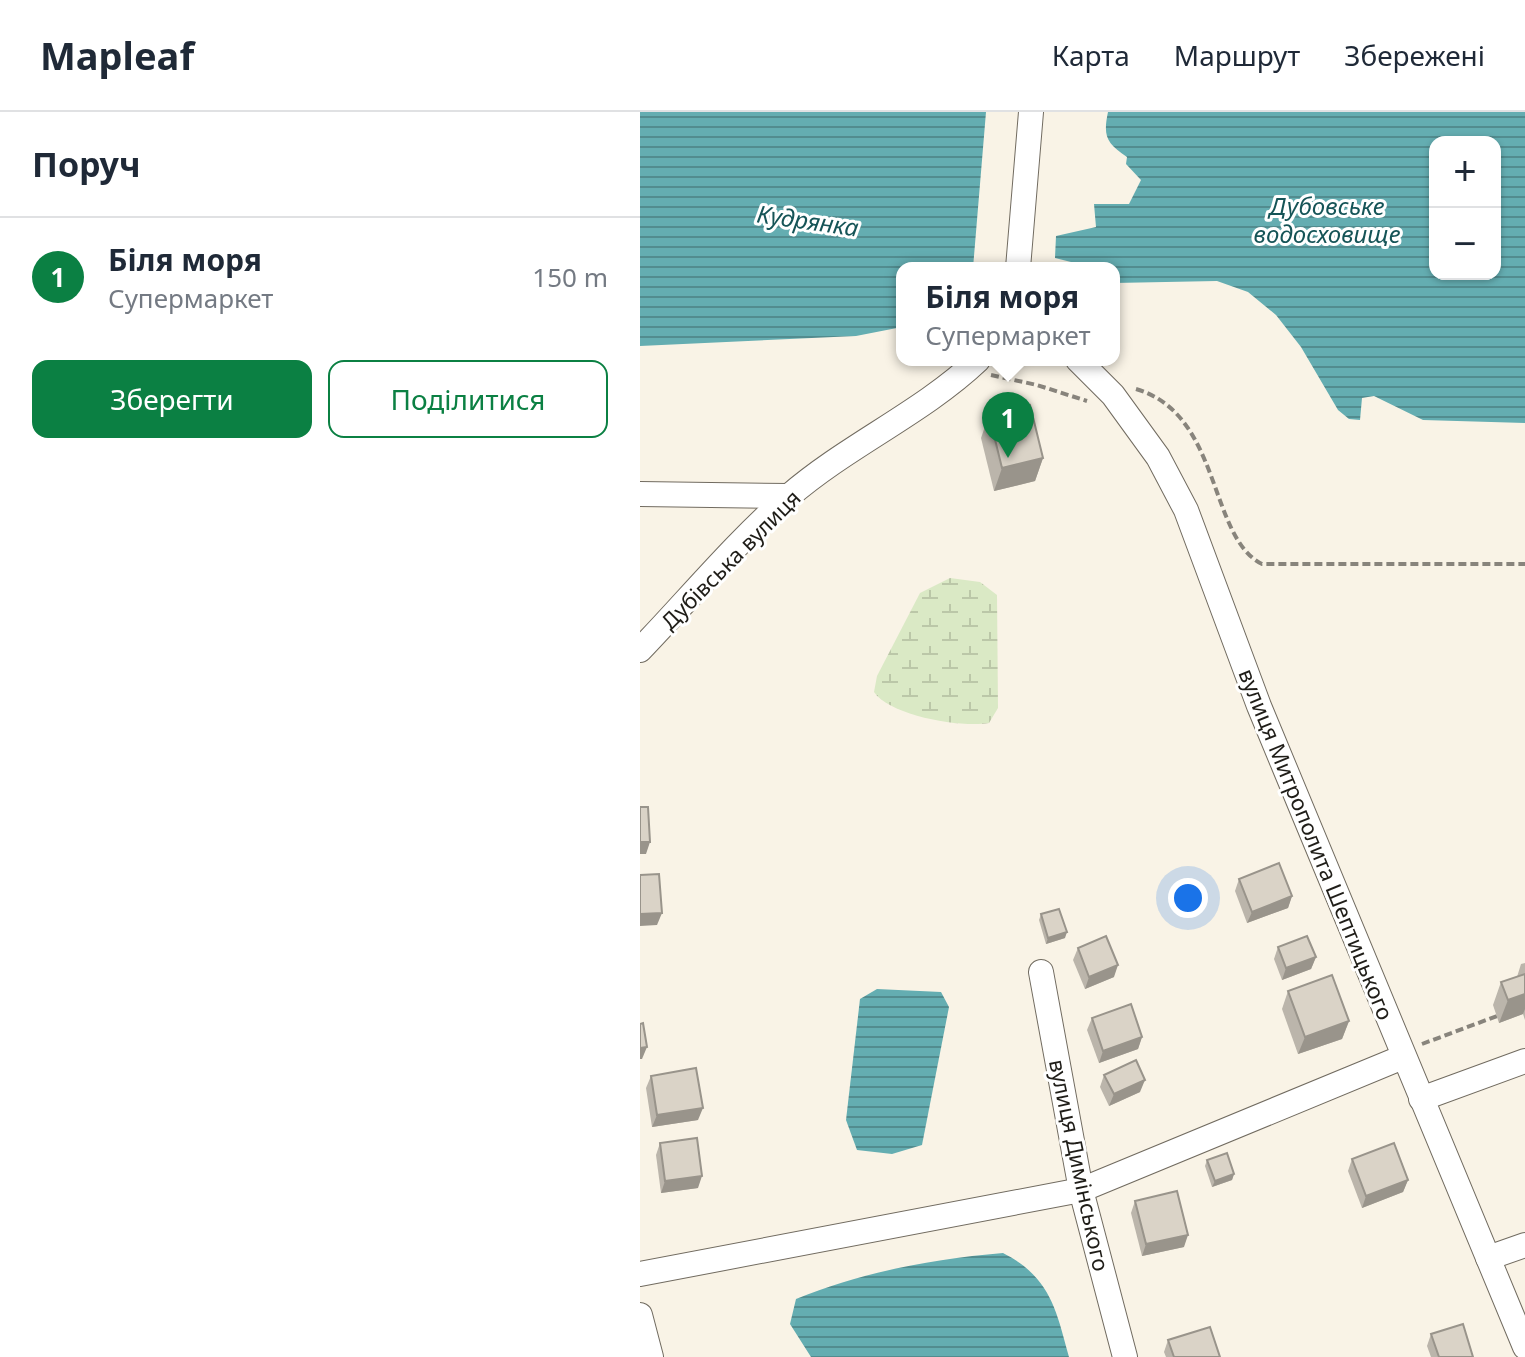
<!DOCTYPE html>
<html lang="uk">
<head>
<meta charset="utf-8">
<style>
  :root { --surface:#fff; --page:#f6f6f7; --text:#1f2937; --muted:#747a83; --line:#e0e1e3; --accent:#0b8043 }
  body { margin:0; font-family:"Noto Sans",sans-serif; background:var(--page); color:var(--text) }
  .controls { position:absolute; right:24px; top:24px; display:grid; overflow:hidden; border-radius:16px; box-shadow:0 2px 6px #0004 }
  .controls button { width:72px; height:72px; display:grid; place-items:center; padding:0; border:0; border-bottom:2px solid var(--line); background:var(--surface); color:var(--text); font:40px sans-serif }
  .you { position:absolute; left:548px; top:786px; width:28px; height:28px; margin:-20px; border:6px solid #fff; border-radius:50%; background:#1a73e8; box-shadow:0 0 0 12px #1a73e833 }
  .badge { display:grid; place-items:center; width:52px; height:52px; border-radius:50%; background:var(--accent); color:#fff; font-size:26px; font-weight:700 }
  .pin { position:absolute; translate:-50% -66px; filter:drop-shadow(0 2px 4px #0008) }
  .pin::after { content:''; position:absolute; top:42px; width:28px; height:24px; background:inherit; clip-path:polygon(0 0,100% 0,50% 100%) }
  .popup { position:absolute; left:256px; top:150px; width:224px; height:104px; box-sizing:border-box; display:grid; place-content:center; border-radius:16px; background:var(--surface); filter:drop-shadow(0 2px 6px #0005); font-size:26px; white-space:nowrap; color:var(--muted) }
  .popup b { font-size:30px; color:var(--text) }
  .popup::after { content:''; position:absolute; left:50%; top:100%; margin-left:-16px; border:16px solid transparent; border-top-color:var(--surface) }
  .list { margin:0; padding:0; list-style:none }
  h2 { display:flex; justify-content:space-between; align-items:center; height:104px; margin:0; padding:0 32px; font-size:34px }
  h2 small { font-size:26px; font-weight:400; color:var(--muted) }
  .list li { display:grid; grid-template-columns:52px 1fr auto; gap:24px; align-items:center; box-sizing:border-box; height:120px; padding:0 32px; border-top:2px solid var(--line) }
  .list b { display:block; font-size:30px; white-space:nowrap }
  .list p { margin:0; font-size:26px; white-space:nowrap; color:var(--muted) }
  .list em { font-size:26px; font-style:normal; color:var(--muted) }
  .actions { display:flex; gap:16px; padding:24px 32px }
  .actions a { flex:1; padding:18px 0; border:2px solid var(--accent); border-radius:16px; text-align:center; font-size:28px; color:var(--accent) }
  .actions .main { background:var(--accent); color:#fff }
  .map { position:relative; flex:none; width:885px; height:1245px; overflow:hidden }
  header { display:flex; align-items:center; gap:48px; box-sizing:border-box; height:112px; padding:0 40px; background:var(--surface); border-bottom:2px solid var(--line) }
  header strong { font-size:38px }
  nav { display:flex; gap:44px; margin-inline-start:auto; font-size:28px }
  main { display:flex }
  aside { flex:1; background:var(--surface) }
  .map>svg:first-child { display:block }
</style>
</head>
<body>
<header>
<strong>Mapleaf</strong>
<nav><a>Карта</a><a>Маршрут</a><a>Збережені</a></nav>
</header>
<main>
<aside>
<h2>Поруч<small></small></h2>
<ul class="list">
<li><span class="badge">1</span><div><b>Біля моря</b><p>Супермаркет</p></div><em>150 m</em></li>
</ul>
<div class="actions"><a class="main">Зберегти</a><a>Поділитися</a></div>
</aside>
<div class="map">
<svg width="885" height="1245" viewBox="0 0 885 1245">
  <defs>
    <pattern id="wetland-marsh" width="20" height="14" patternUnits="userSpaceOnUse" patternTransform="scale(2)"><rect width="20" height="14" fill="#dae9c5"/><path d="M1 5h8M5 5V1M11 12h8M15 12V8" fill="none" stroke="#bbc7a8"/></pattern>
    <pattern id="water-rules" width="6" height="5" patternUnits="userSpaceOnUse" patternTransform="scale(2)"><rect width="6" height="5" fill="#64adb1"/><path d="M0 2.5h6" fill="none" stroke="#528c8f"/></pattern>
  </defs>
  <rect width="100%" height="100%" fill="#f9f3e6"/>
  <path fill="url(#wetland-marsh)" d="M310,466l30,4 17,13 1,113 -9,15c-27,5 -99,-7 -115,-31l3,-16 43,-83z"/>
  <g fill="url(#water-rules)" fill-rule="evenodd">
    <path d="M0,0h346l-13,156h-71v59l-46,9 -216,10z"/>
    <path d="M468,0h417v311l-102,-3 -49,-24 -12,2 -2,22 -11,-1 -11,-9 -37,-63 -25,-32 -28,-23 -31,-11 -103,2v-15h-19l-40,-10 1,-22 40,-9 -2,-23h35l12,-24 -15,-16 1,-7c-21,-14 -24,-21 -19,-45zM855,30v132h-60v-132z"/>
    <path d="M237,877l64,3 8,15 -27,138 -30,9 -35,-4 -11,-30 14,-121z"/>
    <path d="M363,1141c47,24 53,56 66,104h-258l-21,-33 6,-25c67,-27 136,-40 207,-46z"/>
  </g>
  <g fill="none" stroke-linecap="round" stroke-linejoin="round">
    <g stroke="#716b60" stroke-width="26">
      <g id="minor">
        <path d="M378,156l13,-156"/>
        <path d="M438,248l35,35 45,62 28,53 73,196 266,641"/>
        <path d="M0,382l149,2"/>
        <path d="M0,538c48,-50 97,-109 149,-154 59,-51 133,-83 189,-136"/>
        <path d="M401,860l40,218 44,167"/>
        <path d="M781,987l104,-38"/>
        <path d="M848,1146l37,-13"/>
        <path d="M0,1162l441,-84 322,-133"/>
        <path d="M0,1203l11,42"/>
      </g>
    </g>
    <g stroke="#88847c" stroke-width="4" stroke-dasharray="8 4" stroke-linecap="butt">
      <path d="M351,263l46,10 50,16"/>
      <path d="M496,277c86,25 72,148 126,175h263"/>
      <path d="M782,932l75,-28"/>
    </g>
    <use href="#minor" stroke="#fff" stroke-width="24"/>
  </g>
  <g fill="#bbb5ab">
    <path d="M349,303l54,43 -8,23 -41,10 -13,-53z"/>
    <path d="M599,767l53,17 -4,12 -41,15 -12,-32z"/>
    <path d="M401,802l24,24 -19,6 -7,-24z"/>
    <path d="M638,835l38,10 -5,12 -29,11 -8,-21z"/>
    <path d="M438,836l36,29 -29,12 -12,-29z"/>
    <path d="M885,851v57l-2,-6 -24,9 -6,-18 8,-23 16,-5 4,-13z"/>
    <path d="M648,879l61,30 -7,18 -44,15 -16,-45z"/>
    <path d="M452,906l50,19 -4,12 -39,14 -12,-33z"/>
    <path d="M464,963l36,17 -31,14 -9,-19z"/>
    <path d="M11,964l47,44 -46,7 -6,-39z"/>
    <path d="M20,1031l38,45 -37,5 -5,-38z"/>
    <path d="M712,1047l56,21 -5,12 -41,16 -14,-37z"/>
    <path d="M567,1048l27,14 -2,6 -20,7 -7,-21z"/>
    <path d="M495,1089l49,46 -42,9 -11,-43z"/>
    <path d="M791,1222l42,23h-42l-4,-11z"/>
    <path d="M528,1228l52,17h-54l-2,-5z"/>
  </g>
  <g fill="#99948b">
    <path d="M403,346l-8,23 -41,10 8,-23z"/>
    <path d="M0,730h10l-4,12h-6z"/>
    <path d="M652,784l-4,12 -41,15 5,-11z"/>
    <path d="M22,801l-5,12 -17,1v-12z"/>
    <path d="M427,820l-2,6 -19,6 2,-6z"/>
    <path d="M676,845l-5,12 -29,11 4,-12z"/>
    <path d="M478,853l-4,12 -29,12 4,-12z"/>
    <path d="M885,882v15l-2,5 -24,9 9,-23z"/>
    <path d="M709,909l-7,18 -44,15 7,-17z"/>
    <path d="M502,925l-4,12 -39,14 4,-12z"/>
    <path d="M7,935l-5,12h-2v-11z"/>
    <path d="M505,968l-5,12 -31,14 5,-12z"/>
    <path d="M63,996l-5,12 -46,7 5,-12z"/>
    <path d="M594,1062l-2,6 -20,7 3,-6z"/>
    <path d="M62,1064l-4,12 -37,5 4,-12z"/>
    <path d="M768,1068l-5,12 -41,16 4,-12z"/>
    <path d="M548,1123l-4,12 -42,9 4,-12z"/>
  </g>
  <g fill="#dad3c7" stroke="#99948b" stroke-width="2">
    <path d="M390,293l13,53 -41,10 -13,-53z"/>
    <path d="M0,695h8l2,35h-10z"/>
    <path d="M639,751l13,33 -40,16 -13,-33z"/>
    <path d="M19,762l3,39 -22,1v-39z"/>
    <path d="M419,797l8,23 -19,6 -7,-24z"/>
    <path d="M466,824l12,29 -29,12 -11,-29z"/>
    <path d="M667,824l9,21 -30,11 -8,-21z"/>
    <path d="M885,862v20l-17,6 -7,-18z"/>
    <path d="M692,863l17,46 -44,16 -17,-46z"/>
    <path d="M491,892l11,33 -39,14 -11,-33z"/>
    <path d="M3,911l4,24 -7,1v-24z"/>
    <path d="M496,948l9,20 -31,14 -10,-19z"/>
    <path d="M56,956l7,40 -46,7 -6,-39z"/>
    <path d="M57,1026l5,38 -37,5 -5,-38z"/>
    <path d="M754,1031l14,37 -42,16 -14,-37z"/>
    <path d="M587,1041l7,21 -19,7 -8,-21z"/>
    <path d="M537,1079l11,44 -42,9 -11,-43z"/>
    <path d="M823,1212l10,33h-34l-8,-23z"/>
    <path d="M570,1215l10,30h-46l-6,-17z"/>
  </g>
  <g text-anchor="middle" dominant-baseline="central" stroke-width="6" stroke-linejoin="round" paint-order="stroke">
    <g font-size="22" fill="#1f1d18" stroke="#fff">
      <text transform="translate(90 447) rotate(-45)">Дубівська вулиця</text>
      <text transform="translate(677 732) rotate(68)">вулиця Митрополита Шептицького</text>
      <text transform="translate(440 1053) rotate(78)">вулиця Димінського</text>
    </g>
    <g font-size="24" font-style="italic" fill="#155457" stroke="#fff">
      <text x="687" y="93">Дубовське<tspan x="687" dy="28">водосховище</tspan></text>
      <text transform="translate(168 108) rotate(8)">Кудрянка</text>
    </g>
  </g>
</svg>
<div class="controls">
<button>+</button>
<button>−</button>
</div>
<div class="you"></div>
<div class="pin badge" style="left:368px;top:346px">1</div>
<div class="popup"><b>Біля моря</b>Супермаркет</div>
</div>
</main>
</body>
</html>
